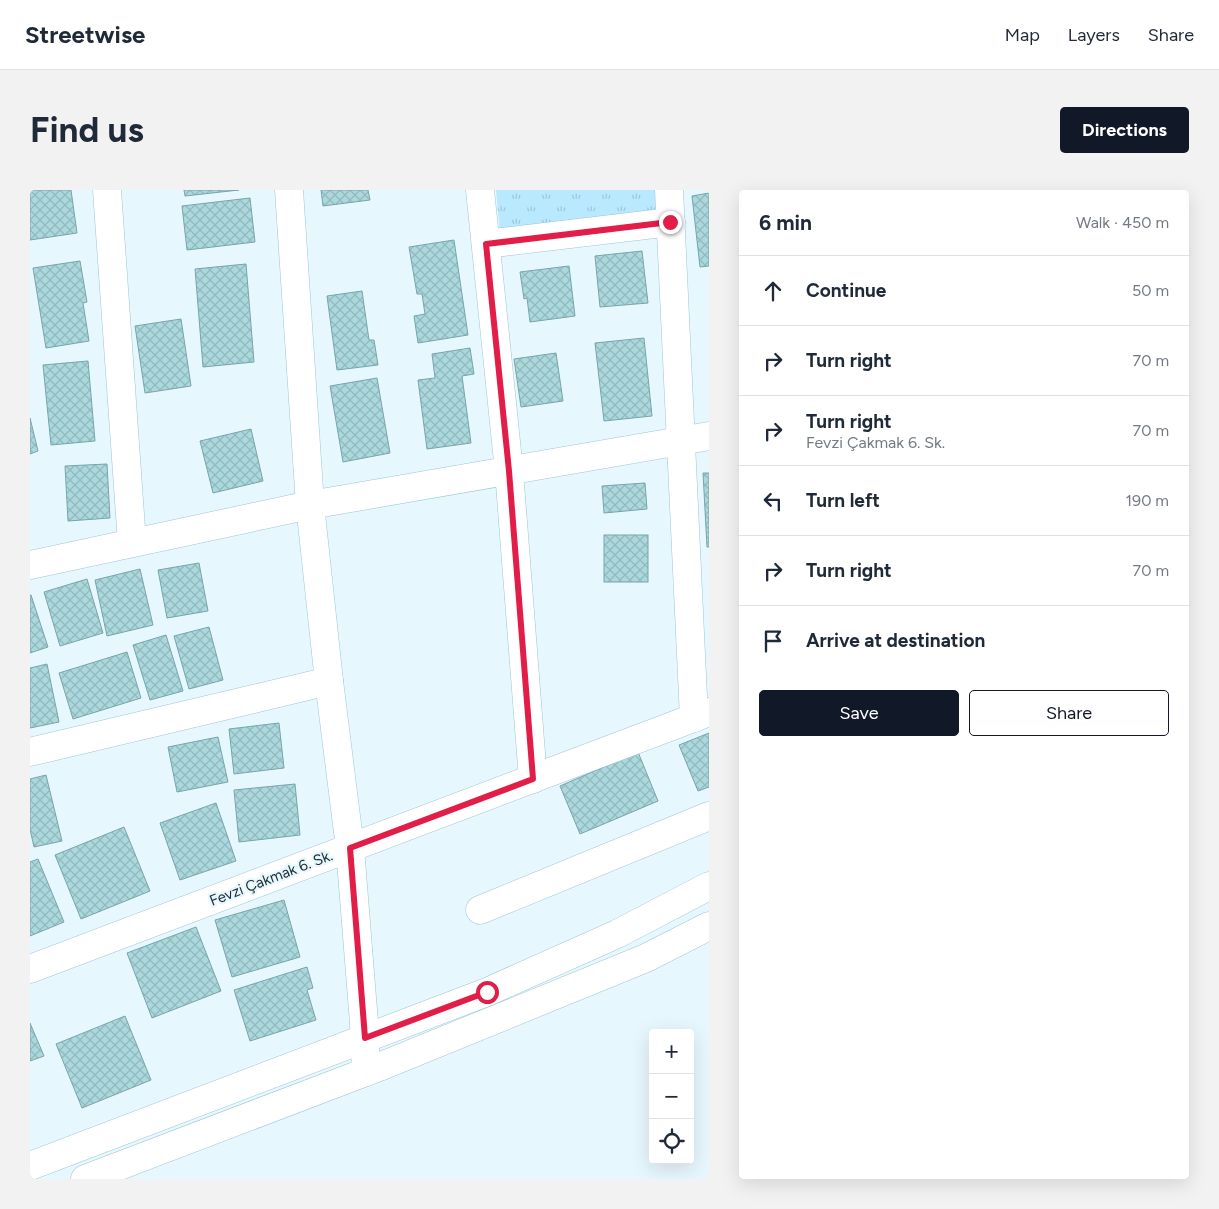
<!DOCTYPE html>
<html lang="en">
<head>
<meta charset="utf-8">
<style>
  :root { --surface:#fff; --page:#f2f2f3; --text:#1f2937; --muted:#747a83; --line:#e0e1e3; --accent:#111827 }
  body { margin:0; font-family:Figtree,sans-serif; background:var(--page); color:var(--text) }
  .controls { position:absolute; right:15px; bottom:15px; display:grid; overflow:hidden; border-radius:5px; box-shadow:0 5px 20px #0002 }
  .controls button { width:45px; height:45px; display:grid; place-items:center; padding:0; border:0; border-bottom:1px solid var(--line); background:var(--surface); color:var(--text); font:25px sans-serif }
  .stop { position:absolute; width:15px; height:15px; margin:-11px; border:4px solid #e11d48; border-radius:50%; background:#fff }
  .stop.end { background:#e11d48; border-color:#fff; box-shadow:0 1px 5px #0008 }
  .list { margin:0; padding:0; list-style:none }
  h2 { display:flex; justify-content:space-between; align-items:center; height:65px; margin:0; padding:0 20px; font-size:21px }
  h2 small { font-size:16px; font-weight:400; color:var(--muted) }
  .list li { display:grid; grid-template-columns:32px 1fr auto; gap:15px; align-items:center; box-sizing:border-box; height:70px; padding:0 20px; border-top:1px solid var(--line) }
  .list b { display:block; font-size:19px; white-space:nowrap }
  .list p { margin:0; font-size:16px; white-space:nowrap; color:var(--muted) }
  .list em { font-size:16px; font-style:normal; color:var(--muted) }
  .actions { display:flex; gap:10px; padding:15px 20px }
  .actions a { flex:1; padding:11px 0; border:1px solid var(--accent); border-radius:5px; text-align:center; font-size:18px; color:var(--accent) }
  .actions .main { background:var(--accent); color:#fff }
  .icon { flex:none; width:28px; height:28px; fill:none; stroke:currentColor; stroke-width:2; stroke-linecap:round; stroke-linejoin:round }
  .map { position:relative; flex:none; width:679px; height:989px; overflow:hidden; border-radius:5px }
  header { display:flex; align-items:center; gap:30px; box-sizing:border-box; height:70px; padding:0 25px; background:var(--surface); border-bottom:1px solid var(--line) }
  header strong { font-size:24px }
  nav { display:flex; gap:28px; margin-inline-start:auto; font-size:18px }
  .intro { display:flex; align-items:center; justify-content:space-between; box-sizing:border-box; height:120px; padding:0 30px }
  h1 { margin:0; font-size:35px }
  .button { padding:12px 22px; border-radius:5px; background:var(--accent); color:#fff; font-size:18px; font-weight:700 }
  main { display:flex; gap:30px; padding:0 30px }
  aside { flex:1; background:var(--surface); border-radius:5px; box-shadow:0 5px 20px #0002 }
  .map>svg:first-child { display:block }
</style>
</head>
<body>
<header>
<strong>Streetwise</strong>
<nav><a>Map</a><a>Layers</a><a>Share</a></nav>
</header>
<div class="intro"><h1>Find us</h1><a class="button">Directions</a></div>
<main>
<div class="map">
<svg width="679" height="989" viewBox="0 0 679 989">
  <defs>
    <pattern id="grass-tufts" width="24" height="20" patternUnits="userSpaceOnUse" patternTransform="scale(1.25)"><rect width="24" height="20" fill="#b9e9fe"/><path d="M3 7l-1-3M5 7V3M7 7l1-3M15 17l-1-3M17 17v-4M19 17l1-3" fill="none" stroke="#9fc8da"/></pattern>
    <pattern id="building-cross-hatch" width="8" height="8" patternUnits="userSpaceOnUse" patternTransform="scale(1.25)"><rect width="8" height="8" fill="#aad8dd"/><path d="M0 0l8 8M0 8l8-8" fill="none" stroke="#92babe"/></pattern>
  </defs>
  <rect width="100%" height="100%" fill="#e7f7fe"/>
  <path fill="url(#grass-tufts)" d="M466,0h163l1,21 -160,22z"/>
  <g fill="url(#building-cross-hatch)" stroke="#78a5a9">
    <path d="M0,0h41l6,43 -47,7z"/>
    <path d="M154,0h55l-54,6z"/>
    <path d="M291,0h47l2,10 -47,6z"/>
    <path d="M679,3v73l-9,1 -8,-71z"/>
    <path d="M220,8l5,44 -68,8 -5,-44z"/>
    <path d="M424,50l14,95 -50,8 -4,-27 11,-2 -3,-20h-5l-8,-47z"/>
    <path d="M612,61l6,52 -48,4 -5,-51z"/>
    <path d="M50,71l7,41 -4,1 6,38 -43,7 -13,-80z"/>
    <path d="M216,74l8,98 -51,5 -8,-98z"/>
    <path d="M539,76l6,50 -45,6 -3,-24 -3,1 -4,-27z"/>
    <path d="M332,101l7,49h5l4,25 -41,5 -10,-74z"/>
    <path d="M151,129l10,67 -46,7 -10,-67z"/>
    <path d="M614,148l8,78 -48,5 -9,-78z"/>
    <path d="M440,158l4,26 -12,2 9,67 -44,6 -9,-69 17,-2 -3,-24z"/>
    <path d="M526,163l7,48 -42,6 -7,-48z"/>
    <path d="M58,171l7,80 -44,4 -8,-80z"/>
    <path d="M347,188l13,75 -47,9 -13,-76z"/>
    <path d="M0,228l8,33 -8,3z"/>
    <path d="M221,239l12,52 -50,12 -13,-52z"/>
    <path d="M77,274l3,54 -42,3 -3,-55z"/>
    <path d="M673,283h6v74h-2z"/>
    <path d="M615,293l2,26 -43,4 -2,-27z"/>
    <rect x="574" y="345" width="44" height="47"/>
    <path d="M169,373l9,48 -41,7 -9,-48z"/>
    <path d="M110,379l13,56 -46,11 -12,-56z"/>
    <path d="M57,389l16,54 -43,13 -16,-54z"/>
    <path d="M0,405h1l17,52 -18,6z"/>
    <path d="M179,437l14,53 -34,9 -15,-53z"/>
    <path d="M136,445l17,56 -33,9 -17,-55z"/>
    <path d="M97,462l14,46 -68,21 -14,-46z"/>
    <path d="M17,474l12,58 -29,6v-60z"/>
    <path d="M249,533l5,45 -50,6 -5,-45z"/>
    <path d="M679,543v54l-11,4 -19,-46z"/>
    <path d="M188,547l10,45 -51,10 -9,-45z"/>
    <path d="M608,562l20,49 -78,33 -20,-48z"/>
    <path d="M16,585l16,66 -28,6 -4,-18v-50z"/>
    <path d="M265,594l5,51 -61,7 -5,-52z"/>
    <path d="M186,613l20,58 -56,19 -20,-57z"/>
    <path d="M94,637l26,64 -69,28 -26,-64z"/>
    <path d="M8,669l26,63 -34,14v-74z"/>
    <path d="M254,710l16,57 -68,20 -17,-57z"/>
    <path d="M166,737l25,64 -69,27 -25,-65z"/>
    <path d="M277,777l6,21 -6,2 9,30 -66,21 -16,-51z"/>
    <path d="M95,826l26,64 -69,28 -26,-64z"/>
    <path d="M0,833l14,33 -14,5z"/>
  </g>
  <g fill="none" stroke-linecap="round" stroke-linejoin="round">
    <g stroke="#9ec5d6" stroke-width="29">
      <g id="minor">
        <path d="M77,0l25,353"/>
        <path d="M259,0l21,315 19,176 21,167 14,175 2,49"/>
        <path d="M450,0l29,281 24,308"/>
        <path d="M639,0l25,528"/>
        <path d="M456,54l185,-22"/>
        <path d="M0,375l280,-60 399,-69"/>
        <path d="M0,562l299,-71"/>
        <path d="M450,720l229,-94"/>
        <path d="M0,779l679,-257"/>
        <path d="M0,976l457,-174 130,-58 92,-48"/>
        <path d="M55,989l294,-112 267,-109 63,-32"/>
      </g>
    </g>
    <use href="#minor" stroke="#fff" stroke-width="28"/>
  </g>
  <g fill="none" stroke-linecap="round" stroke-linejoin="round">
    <path stroke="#e11d48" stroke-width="6" d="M457,802l-122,46 -15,-190 183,-69 -24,-308 -23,-227 184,-22"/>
  </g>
  <g text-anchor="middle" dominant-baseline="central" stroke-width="4.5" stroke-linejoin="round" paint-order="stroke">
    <g font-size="15" fill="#1e2d34" stroke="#e7f7fe">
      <text transform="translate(241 688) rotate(-21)">Fevzi Çakmak 6. Sk.</text>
    </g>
  </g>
</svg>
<div class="controls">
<button>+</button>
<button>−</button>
<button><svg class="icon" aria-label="locate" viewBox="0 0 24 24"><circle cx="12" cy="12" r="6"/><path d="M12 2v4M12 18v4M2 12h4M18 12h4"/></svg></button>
</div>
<div class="stop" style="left:457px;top:802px"></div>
<div class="stop end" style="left:640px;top:32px"></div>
</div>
<aside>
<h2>6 min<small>Walk · 450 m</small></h2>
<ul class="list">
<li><svg class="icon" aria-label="ahead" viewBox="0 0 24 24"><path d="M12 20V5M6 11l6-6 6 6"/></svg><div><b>Continue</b></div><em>50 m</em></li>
<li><svg class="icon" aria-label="right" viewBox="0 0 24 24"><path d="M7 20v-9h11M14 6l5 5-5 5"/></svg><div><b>Turn right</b></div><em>70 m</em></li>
<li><svg class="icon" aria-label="right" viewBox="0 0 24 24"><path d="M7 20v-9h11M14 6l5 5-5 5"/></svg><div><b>Turn right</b><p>Fevzi Çakmak 6. Sk.</p></div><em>70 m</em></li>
<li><svg class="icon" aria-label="left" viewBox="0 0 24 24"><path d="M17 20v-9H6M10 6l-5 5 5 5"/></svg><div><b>Turn left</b></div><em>190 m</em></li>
<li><svg class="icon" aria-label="right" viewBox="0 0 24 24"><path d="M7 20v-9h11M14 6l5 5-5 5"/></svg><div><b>Turn right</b></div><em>70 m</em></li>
<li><svg class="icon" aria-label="arrive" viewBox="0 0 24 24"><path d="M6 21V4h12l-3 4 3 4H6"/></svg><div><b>Arrive at destination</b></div></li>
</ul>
<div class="actions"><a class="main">Save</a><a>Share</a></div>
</aside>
</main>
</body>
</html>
